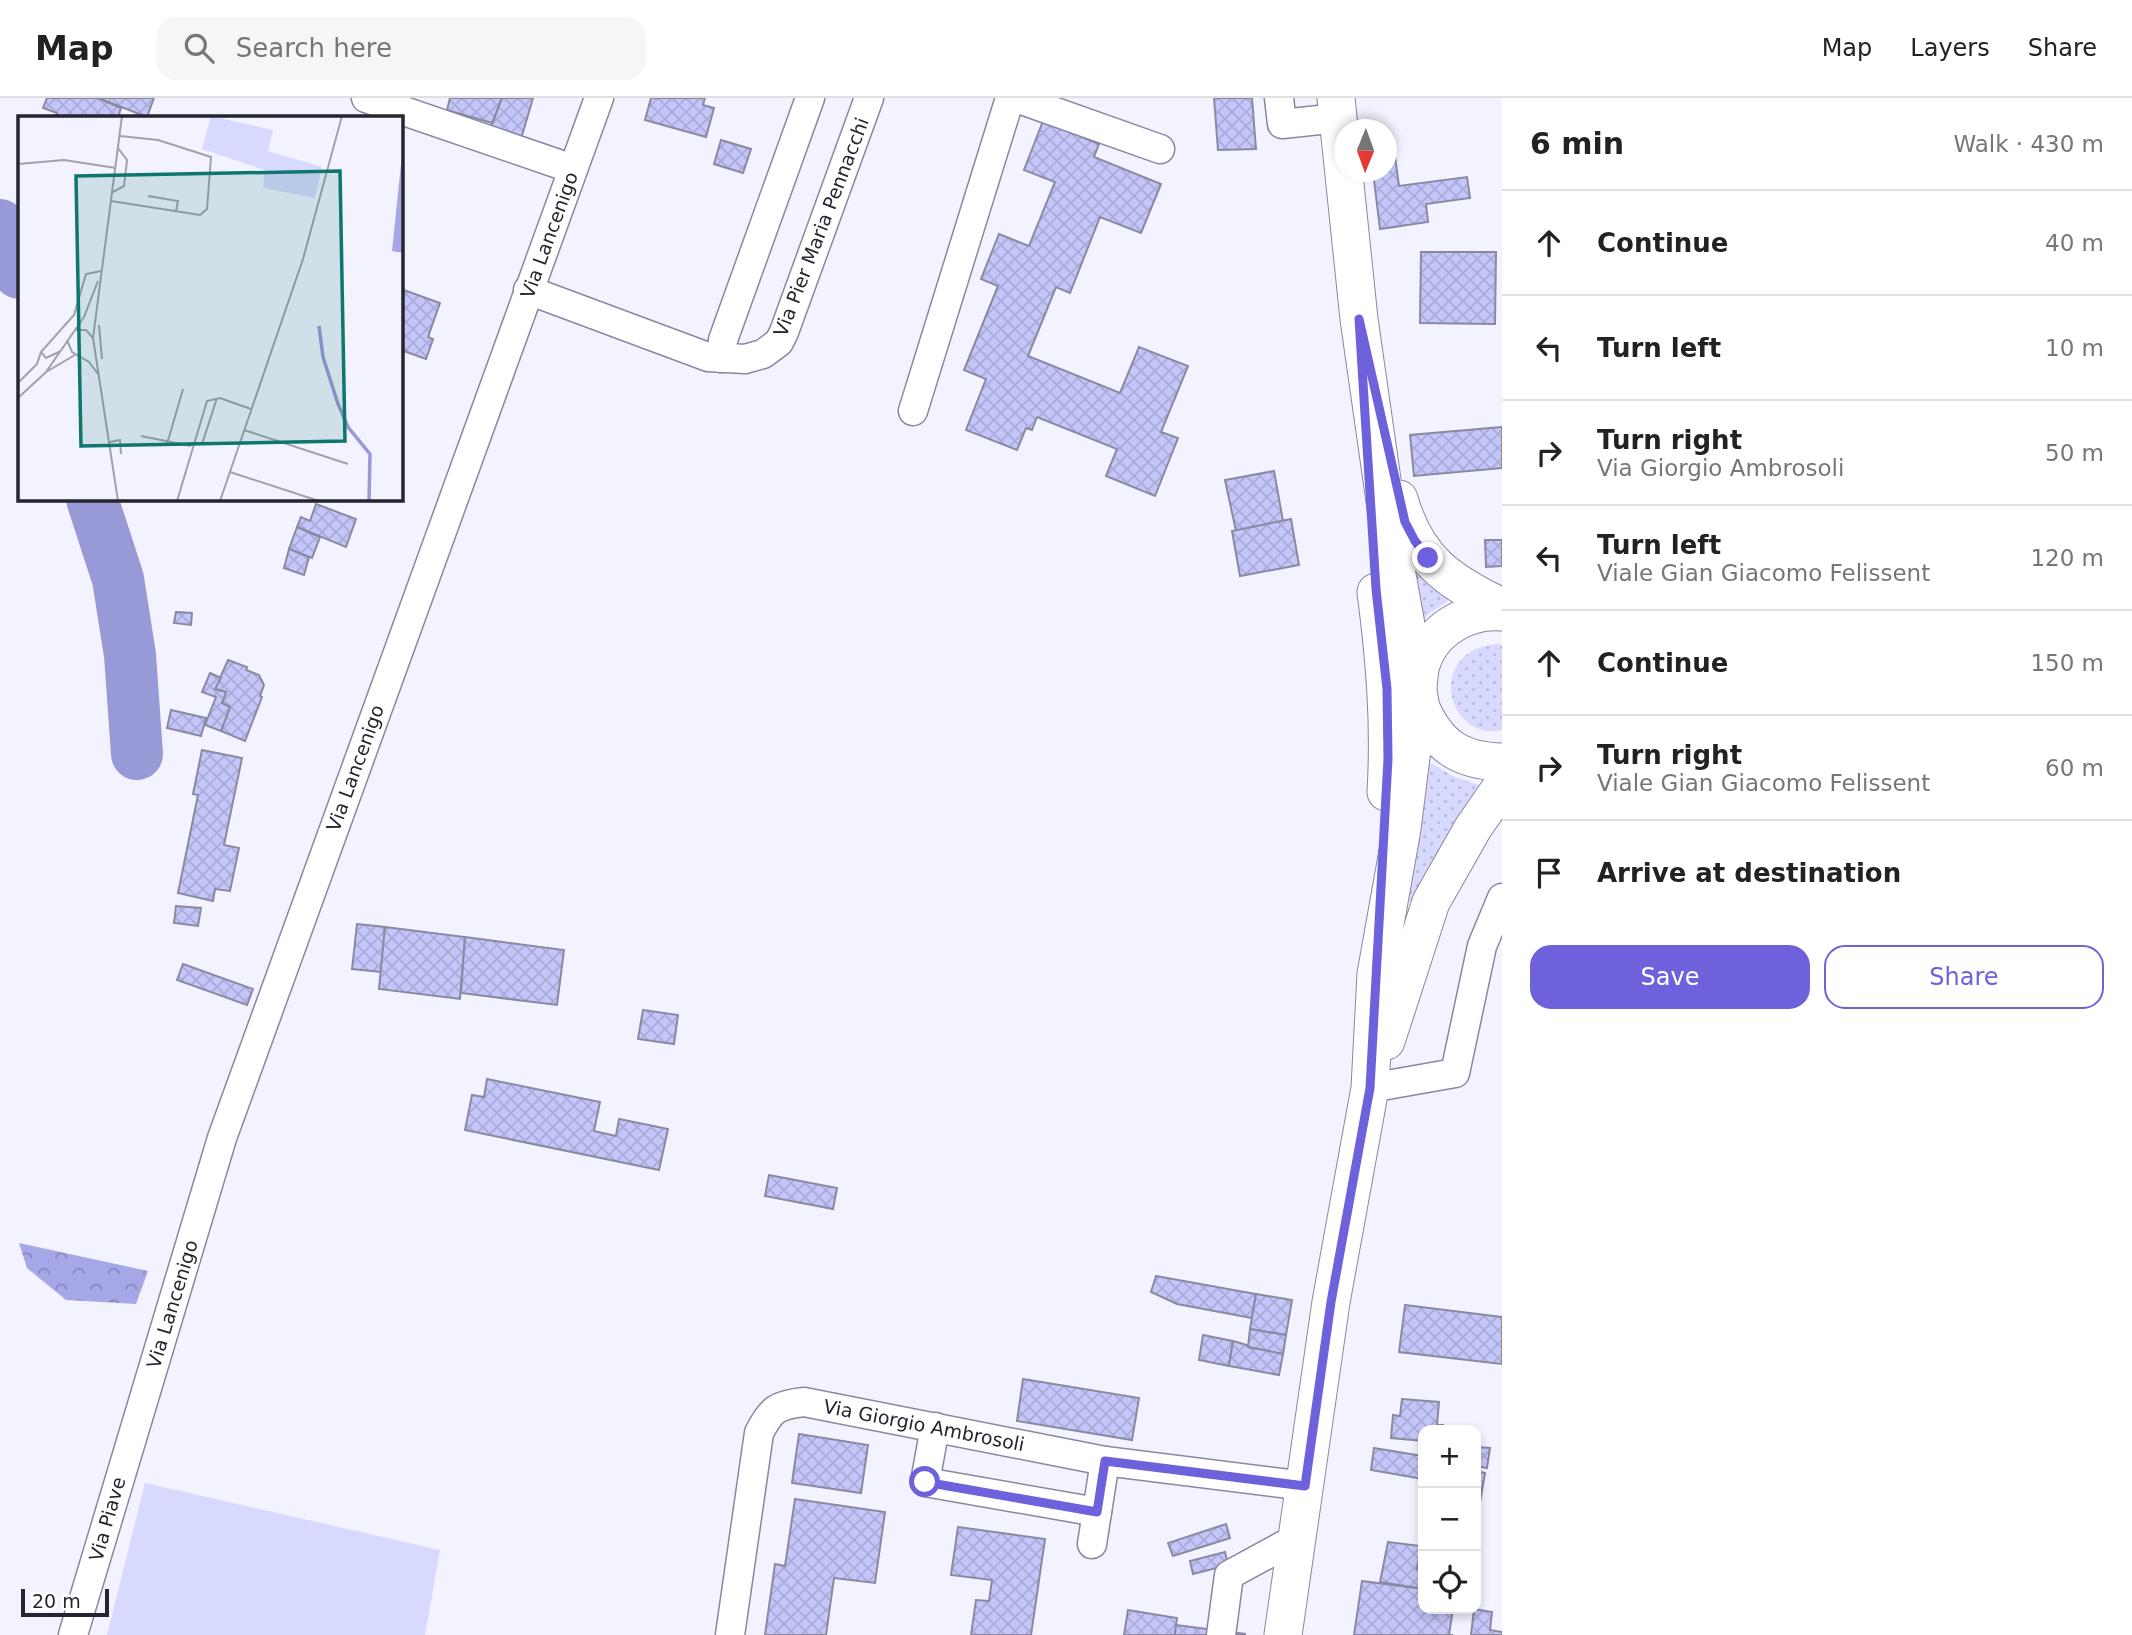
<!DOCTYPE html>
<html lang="en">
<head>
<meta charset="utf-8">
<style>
  :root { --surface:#fff; --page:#f6f6f6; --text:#222; --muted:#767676; --line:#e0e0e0; --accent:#6d62dc }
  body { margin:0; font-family:"DejaVu Sans",sans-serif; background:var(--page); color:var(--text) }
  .controls { position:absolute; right:21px; bottom:21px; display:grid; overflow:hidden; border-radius:14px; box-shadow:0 4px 10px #0003 }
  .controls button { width:63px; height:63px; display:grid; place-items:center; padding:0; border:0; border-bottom:2px solid var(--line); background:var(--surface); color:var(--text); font:35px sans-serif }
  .compass { position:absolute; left:1334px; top:21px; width:63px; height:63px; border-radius:50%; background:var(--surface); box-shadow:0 4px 10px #0003; rotate:181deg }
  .scale { position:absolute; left:21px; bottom:18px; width:88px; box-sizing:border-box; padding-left:7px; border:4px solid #25252f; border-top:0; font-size:19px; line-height:24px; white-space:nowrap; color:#25252f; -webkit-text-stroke:5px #fff; paint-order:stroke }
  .stop { position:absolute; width:21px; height:21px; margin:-16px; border:5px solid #6d62dc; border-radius:50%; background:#fff }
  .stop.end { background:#6d62dc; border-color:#fff; box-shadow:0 2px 7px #0008 }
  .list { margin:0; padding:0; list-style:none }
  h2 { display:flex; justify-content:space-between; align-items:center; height:91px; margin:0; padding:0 28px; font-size:30px }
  h2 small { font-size:23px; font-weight:400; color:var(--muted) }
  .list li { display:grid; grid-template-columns:46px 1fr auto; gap:21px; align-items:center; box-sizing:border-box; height:105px; padding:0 28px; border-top:2px solid var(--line) }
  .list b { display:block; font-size:26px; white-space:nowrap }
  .list p { margin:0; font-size:23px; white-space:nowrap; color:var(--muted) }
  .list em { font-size:23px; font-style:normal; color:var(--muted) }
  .actions { display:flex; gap:14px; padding:21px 28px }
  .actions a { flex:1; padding:16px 0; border:2px solid var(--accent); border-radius:21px; text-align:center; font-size:24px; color:var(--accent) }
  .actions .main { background:var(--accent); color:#fff }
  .icon { flex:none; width:38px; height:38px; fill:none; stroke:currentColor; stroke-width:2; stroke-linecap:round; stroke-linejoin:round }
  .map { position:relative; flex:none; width:1502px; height:1537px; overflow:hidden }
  header { display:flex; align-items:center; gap:42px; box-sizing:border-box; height:98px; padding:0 35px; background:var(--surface); border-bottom:2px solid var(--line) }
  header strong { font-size:33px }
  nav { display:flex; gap:38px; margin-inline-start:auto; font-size:24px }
  .search { width:490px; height:63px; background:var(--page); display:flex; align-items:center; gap:18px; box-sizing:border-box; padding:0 24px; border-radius:21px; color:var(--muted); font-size:26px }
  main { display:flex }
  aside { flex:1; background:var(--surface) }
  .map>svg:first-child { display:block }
</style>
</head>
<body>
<header>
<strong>Map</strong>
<div class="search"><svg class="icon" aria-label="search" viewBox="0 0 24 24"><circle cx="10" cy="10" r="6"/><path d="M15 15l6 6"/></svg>Search here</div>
<nav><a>Map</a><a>Layers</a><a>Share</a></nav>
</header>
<main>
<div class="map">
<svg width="1502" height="1537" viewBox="0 0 1502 1537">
  <defs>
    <pattern id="grass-dots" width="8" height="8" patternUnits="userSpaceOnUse" patternTransform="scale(1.75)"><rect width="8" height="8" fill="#d7d9fe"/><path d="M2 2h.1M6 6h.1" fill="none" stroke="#b8bada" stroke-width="1.8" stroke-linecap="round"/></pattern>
    <pattern id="forest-crowns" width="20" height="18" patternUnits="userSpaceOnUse" patternTransform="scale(1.75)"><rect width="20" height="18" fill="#a5a7e6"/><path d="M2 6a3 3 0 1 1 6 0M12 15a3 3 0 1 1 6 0" fill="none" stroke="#8688bb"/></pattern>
    <pattern id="building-cross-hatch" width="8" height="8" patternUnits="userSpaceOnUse" patternTransform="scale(1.75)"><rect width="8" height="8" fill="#c4c6fa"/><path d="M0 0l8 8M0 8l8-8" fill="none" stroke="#a8aad7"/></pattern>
  </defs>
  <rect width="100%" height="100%" fill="#f2f3fe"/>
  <g fill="url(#grass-dots)">
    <path d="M1412,466l37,33 -2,5 -16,10 -11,11z"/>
    <path d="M1497,546l5,1v85c-56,12 -77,-80 -5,-86z"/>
    <path d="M1428,666h4l23,13 27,9 -68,116 -5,-1z"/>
  </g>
  <path fill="url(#forest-crowns)" d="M19,1145l129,28 -12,33 -70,-4 -39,-32z"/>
  <path fill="#d7d9fe" d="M145,1385l295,67 -15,85h-318z"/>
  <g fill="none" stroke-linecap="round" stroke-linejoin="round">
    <g stroke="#9899d7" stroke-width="52">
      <path d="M0,127l19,48"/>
      <path d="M92,401l26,80 12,76 7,99"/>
    </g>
  </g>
  <g fill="url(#building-cross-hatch)" stroke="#898aa2" stroke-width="2">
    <path d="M47,0h51l23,10 -3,9h-63l2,-4 -14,-5z"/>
    <path d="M98,0h56l-7,19z"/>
    <path d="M450,0h52l-10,25 -45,-13z"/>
    <path d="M502,0h31l-12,41 -31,-9z"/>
    <path d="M651,0h54l-2,7 11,3 -8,29 -61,-17z"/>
    <path d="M1214,0h38l4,51 -38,1z"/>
    <path d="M1043,23l56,23 -5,13 67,27 -20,49 -41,-16 -30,76 -14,-6 -28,69 92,37 19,-46 49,19 -27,66 17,6 -23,58 -49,-20 11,-27 -80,-32 -5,13 -6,-2 -9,22 -51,-20 20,-51 -22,-9 34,-84 -17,-7 18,-45 30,12 26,-64 -31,-12z"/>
    <path d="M721,42l30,9 -8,24 -29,-9z"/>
    <path d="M1394,51l5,37 68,-9 3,21 -44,6 2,18 -48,7 -7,-57h13v-22z"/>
    <path d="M1421,154h75l-1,72 -75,-1z"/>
    <path d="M401,191l39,14 -12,34 5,2 -7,20 -25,-9z"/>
    <path d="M1502,329v41l-88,8 -4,-41z"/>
    <path d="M1274,373l9,50 -47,10 -11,-51z"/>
    <path d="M316,406l40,15 -10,28 -49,-20 4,-10 9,4z"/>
    <path d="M1291,421l8,46 -59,11 -8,-45z"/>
    <path d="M297,429l23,10 -8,21 -23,-9z"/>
    <path d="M1485,442h17v26l-16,1z"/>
    <path d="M289,451l20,8 -5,18 -20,-7z"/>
    <path d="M176,514l16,1 -1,12 -17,-2z"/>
    <path d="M228,562l19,7 -1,3 13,5 5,10 -4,11 2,1 -17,44 -24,-10 9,-24 -8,-4 4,-11 -11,-3z"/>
    <path d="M210,575l11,5 -6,11 11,3 -4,11 8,4 -9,24 -16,-6 11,-28 -14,-5z"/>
    <path d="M171,612l35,8 -5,18 -34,-8z"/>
    <path d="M202,652l40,8 -18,87 15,3 -9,43 -15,-2 -2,12 -35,-8 20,-98 -5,-1z"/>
    <path d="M176,808l25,2 -3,18 -24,-3z"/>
    <path d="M357,826l28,3 -4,45 -29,-3z"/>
    <path d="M385,829l80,10 -5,62 -81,-10z"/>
    <path d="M465,839l99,13 -7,55 -96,-12z"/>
    <path d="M183,866l70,25 -6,16 -70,-25z"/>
    <path d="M643,912l35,5 -4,29 -36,-5z"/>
    <path d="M487,981l113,23 -6,29 22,5 3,-17 49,10 -9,41 -194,-40 7,-35 12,2z"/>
    <path d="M769,1077l68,13 -4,21 -68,-13z"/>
    <path d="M1156,1178l100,18 -4,24 -75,-14 -26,-12z"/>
    <path d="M1256,1196l36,6 -6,35 -36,-6z"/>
    <path d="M1405,1207l97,12v47l-103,-12z"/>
    <path d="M1250,1231l36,6 -3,19 -35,-7z"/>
    <path d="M1203,1237l30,6 -4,25 -30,-6z"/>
    <path d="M1233,1243l14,4 1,2 35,7 -4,21 -50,-9z"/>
    <path d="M1023,1281l116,19 -7,42 -115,-19z"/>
    <path d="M1402,1301l37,3 -2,23h6v5h-20v11l-32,-3 2,-23 7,1z"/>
    <path d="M799,1336l69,11 -7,48 -69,-10z"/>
    <path d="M1476,1349l14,1 -3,20 -11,-2z"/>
    <path d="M1374,1350l49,8v23l-52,-9z"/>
    <path d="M1476,1373l9,2 -9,53z"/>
    <path d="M795,1401l90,13 -10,71 -41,-5 -8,57h-61l10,-71 10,2z"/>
    <path d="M1226,1426l4,14 -57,18 -5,-13z"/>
    <path d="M958,1429l87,12 -14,96h-60l5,-35 13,1 3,-21 -41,-5z"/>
    <path d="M1423,1434v38l-6,-1z"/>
    <path d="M1388,1444l33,4 -4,23 6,1v19l-43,-7z"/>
    <path d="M1225,1454l3,13 -35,9 -3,-13z"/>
    <path d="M1362,1483l61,8v20h30l-4,26h4h-99z"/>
    <path d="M1474,1511l18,3 -2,18 12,2v3h-31z"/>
    <path d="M1128,1512l49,8 -2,17h-51z"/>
    <path d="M1176,1527l69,9v1h-70z"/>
  </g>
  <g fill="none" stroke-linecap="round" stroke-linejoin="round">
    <g stroke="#8788a0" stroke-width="31">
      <g id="minor">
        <path d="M366,0l207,71"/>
        <path d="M1016,0l144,51"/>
        <path d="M1279,0l3,26 56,-6"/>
        <path d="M528,192l180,67 37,2 18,-5 16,-12 5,-10 85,-234"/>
        <path d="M721,260l2,-18 87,-242"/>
        <path d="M913,313l97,-313"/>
        <path d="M1370,990l85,-15 27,-127 20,-48"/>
        <path d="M935,1329l-10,55 172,30"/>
        <path d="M1092,1446l13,-83"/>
        <path d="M73,1537l149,-497 377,-1040"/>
        <path d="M730,1537l29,-202c12,-24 18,-28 45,-31l301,59 200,25"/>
        <path d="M1221,1537l8,-60 68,-37"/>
      </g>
    </g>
    <g stroke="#8788a0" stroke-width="39">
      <g id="major">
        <path d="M1336,0l23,221 31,217 31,172c17,38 39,53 81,54"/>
        <path d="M1399,401c17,60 48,82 103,108"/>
        <path d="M1376,494c9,70 14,131 10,200"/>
        <path d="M1418,589c1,-7 1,-15 3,-22 10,-35 46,-56 81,-53"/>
        <path d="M1386,943l45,-139 42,-74 29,-42"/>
        <path d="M1283,1537l48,-333 39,-214 6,-114 26,-145 9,-72 10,-49"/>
      </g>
    </g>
    <use href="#minor" stroke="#fff" stroke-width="28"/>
    <use href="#major" stroke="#fff" stroke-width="37"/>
  </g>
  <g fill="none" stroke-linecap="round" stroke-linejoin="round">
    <path stroke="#6d62dc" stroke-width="9" d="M925,1384l172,30 8,-51 200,25 26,-184 39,-214 18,-329 -1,-70 -11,-100 -17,-270 46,203 10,19 13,17"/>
  </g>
  <g text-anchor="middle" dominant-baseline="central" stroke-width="6" stroke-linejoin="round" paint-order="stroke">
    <g font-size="19" fill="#25252f" stroke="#fff">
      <text transform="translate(821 129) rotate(-69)">Via Pier Maria Pennacchi</text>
      <text transform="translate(549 137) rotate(-70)">Via Lancenigo</text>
      <text transform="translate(355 670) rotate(-70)">Via Lancenigo</text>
      <text transform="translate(172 1206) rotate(-73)">Via Lancenigo</text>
      <text transform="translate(924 1327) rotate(11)">Via Giorgio Ambrosoli</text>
      <text transform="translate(107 1421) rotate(-74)">Via Piave</text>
    </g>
  </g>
  <g transform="translate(18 18)">
    <rect width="385" height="385" fill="#f2f3fe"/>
    <path d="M385,29v108l-11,-2z" fill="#a5a7e6"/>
    <path d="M193,0l62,14 -5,21 54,16 -7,31 -52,-10 2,-18 -63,-21z" fill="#d7d9fe"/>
    <path fill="none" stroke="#9899d7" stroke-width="3.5" d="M301,210l4,31 15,47 10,23 22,27 -1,47"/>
    <path fill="none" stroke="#a0a1ab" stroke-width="2" d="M0,48l46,-4 52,8M95,76l11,-6 3,-26 -9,-12M130,80l30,5 -2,10M93,85l89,14 7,-6 4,-52 -53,-17 -38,-4M81,209l3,34M57,214h11l7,8M49,224l5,12 17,10 9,12M43,235l-15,7 -5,-6 33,-37 12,-41 15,-3M28,256l38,-55 14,-36M0,267l19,-19 4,-12M0,282l28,-26 29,-17M226,314l104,34M123,320l50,10M92,326l10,-2 1,14M174,327l10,1 15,-46M149,328l16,-55M212,356l89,29M100,385l-25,-163 29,-222M159,385l30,-100 13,-3 31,11M202,385l83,-242 39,-143"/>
    <path fill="#0f766e" fill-opacity="0.15" stroke="#0f766e" stroke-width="3.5" d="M322,55l5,270 -264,5 -5,-270z"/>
    <rect width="385" height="385" fill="none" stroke="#25252f" stroke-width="3.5"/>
  </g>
</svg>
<div class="controls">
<button>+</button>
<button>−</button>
<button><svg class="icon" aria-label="locate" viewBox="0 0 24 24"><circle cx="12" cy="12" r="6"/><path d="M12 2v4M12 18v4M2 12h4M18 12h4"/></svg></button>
</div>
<svg class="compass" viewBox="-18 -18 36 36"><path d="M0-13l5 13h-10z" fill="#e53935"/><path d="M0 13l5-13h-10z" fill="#767676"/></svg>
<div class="scale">20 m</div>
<div class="stop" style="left:925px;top:1384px"></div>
<div class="stop end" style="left:1428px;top:460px"></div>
</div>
<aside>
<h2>6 min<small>Walk · 430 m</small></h2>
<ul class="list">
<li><svg class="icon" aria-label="ahead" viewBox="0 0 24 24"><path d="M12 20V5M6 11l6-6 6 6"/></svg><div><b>Continue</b></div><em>40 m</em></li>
<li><svg class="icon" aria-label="left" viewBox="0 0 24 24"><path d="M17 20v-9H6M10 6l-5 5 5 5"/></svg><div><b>Turn left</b></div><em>10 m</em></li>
<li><svg class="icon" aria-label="right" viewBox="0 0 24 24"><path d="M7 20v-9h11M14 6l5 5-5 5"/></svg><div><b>Turn right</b><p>Via Giorgio Ambrosoli</p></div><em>50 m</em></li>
<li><svg class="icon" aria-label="left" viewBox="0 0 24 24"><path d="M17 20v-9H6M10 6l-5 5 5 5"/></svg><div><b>Turn left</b><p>Viale Gian Giacomo Felissent</p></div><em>120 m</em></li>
<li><svg class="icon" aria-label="ahead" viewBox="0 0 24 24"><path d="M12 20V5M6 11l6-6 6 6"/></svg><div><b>Continue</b></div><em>150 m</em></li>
<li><svg class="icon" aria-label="right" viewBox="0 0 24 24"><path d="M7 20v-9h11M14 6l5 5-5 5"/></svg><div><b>Turn right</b><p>Viale Gian Giacomo Felissent</p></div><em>60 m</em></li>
<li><svg class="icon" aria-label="arrive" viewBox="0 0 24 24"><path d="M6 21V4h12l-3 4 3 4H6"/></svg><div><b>Arrive at destination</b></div></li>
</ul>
<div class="actions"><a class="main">Save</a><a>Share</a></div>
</aside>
</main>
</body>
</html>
